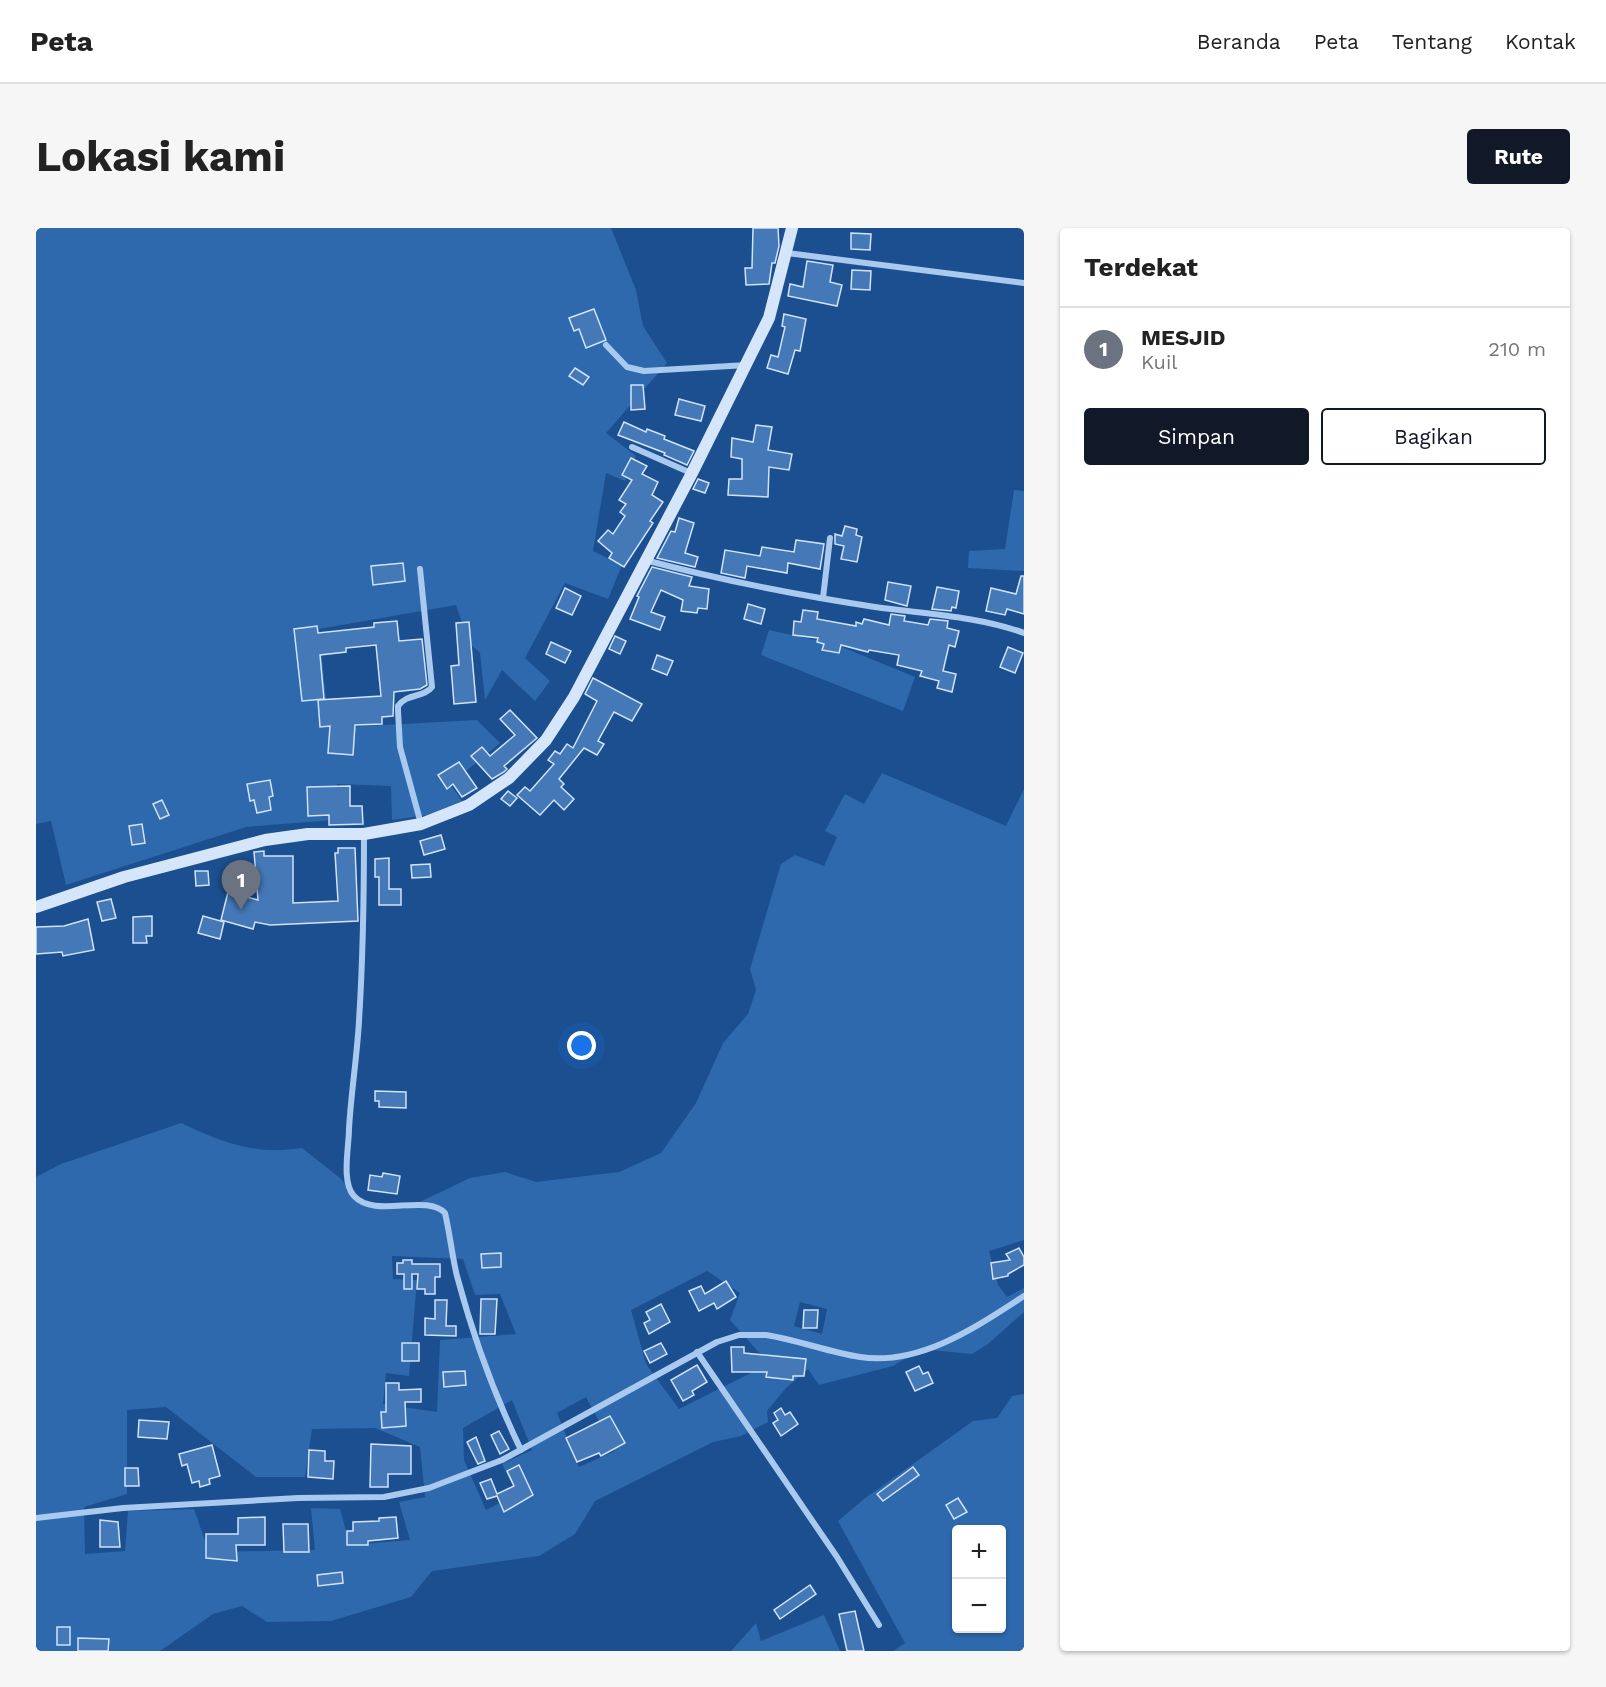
<!DOCTYPE html>
<html lang="id">
<head>
<meta charset="utf-8">
<style>
  :root { --surface:#fff; --page:#f6f6f6; --text:#222; --muted:#767676; --line:#e0e0e0; --accent:#111827 }
  body { margin:0; font-family:"Work Sans",sans-serif; background:var(--page); color:var(--text) }
  .controls { position:absolute; right:18px; bottom:18px; display:grid; overflow:hidden; border-radius:6px; box-shadow:0 2px 4px #0004 }
  .controls button { width:54px; height:54px; display:grid; place-items:center; padding:0; border:0; border-bottom:2px solid var(--line); background:var(--surface); color:var(--text); font:30px sans-serif }
  .you { position:absolute; left:546px; top:818px; width:21px; height:21px; margin:-15px; border:4px solid #fff; border-radius:50%; background:#1a73e8; box-shadow:0 0 0 9px #1a73e833 }
  .badge { display:grid; place-items:center; width:39px; height:39px; border-radius:50%; background:var(--accent); color:#fff; font-size:20px; font-weight:700 }
  .pin { position:absolute; translate:-50% -50px; filter:drop-shadow(0 2px 3px #0008) }
  .pin::after { content:''; position:absolute; top:32px; width:21px; height:18px; background:inherit; clip-path:polygon(0 0,100% 0,50% 100%) }
  .list { margin:0; padding:0; list-style:none }
  h2 { display:flex; justify-content:space-between; align-items:center; height:78px; margin:0; padding:0 24px; font-size:26px }
  h2 small { font-size:20px; font-weight:400; color:var(--muted) }
  .list li { display:grid; grid-template-columns:39px 1fr auto; gap:18px; align-items:center; box-sizing:border-box; height:84px; padding:0 24px; border-top:2px solid var(--line) }
  .list b { display:block; font-size:22px; white-space:nowrap }
  .list p { margin:0; font-size:20px; white-space:nowrap; color:var(--muted) }
  .list em { font-size:20px; font-style:normal; color:var(--muted) }
  .actions { display:flex; gap:12px; padding:18px 24px }
  .actions a { flex:1; padding:14px 0; border:2px solid var(--accent); border-radius:6px; text-align:center; font-size:21px; color:var(--accent) }
  .actions .main { background:var(--accent); color:#fff }
  .map { position:relative; flex:none; width:988px; height:1423px; overflow:hidden; border-radius:6px }
  header { display:flex; align-items:center; gap:36px; box-sizing:border-box; height:84px; padding:0 30px; background:var(--surface); border-bottom:2px solid var(--line) }
  header strong { font-size:28px }
  nav { display:flex; gap:33px; margin-inline-start:auto; font-size:21px }
  .intro { display:flex; align-items:center; justify-content:space-between; box-sizing:border-box; height:144px; padding:0 36px }
  h1 { margin:0; font-size:42px }
  .button { padding:15px 27px; border-radius:6px; background:var(--accent); color:#fff; font-size:21px; font-weight:700 }
  main { display:flex; gap:36px; padding:0 36px }
  aside { flex:1; background:var(--surface); border-radius:6px; box-shadow:0 2px 4px #0004 }
  .map>svg:first-child { display:block }
</style>
</head>
<body>
<header>
<strong>Peta</strong>
<nav><a>Beranda</a><a>Peta</a><a>Tentang</a><a>Kontak</a></nav>
</header>
<div class="intro"><h1>Lokasi kami</h1><a class="button">Rute</a></div>
<main>
<div class="map">
<svg width="988" height="1423" viewBox="0 0 988 1423">
  <rect width="100%" height="100%" fill="#1b4f8f"/>
  <g fill="#2e69ad" fill-rule="evenodd">
    <path d="M0,0h575l25,62 7,36 24,37 -61,70 30,23 -11,25 -19,-8 -13,78 29,14 -14,34 -43,-16 -40,75 25,23 -15,20 -33,-31 -17,30 -5,-47 -11,-10 -13,-38 -137,24 10,99 148,-8 23,23 -50,41 12,17 -35,14 -35,5 -1,-34 -54,-2 -4,36 -87,7 -180,58 -15,-64 -15,3z"/>
    <path d="M978,262l10,1v80l-56,-3 1,-17 36,-2z"/>
    <path d="M733,402l68,15 78,32 -12,34 -142,-56z"/>
    <path d="M846,545l124,53 18,-37v451l-35,11 9,34 9,12 17,-9v24l-36,32 -16,10 -51,-5 -28,17 -74,19 -11,-16 -22,19 -19,23 1,11 -27,14 -28,6 -118,59 -20,33 -36,22 -107,15 -21,26 -80,24 -64,1 -25,-16 -29,8 -53,37h-124v-474l25,-13 120,-41c43,20 73,32 121,25l38,30 19,22 46,9 65,-31 35,-6 31,10 83,-10 42,-19 35,-50 27,-60 25,-29 8,-24 -6,-21 31,-105 14,-9 29,11 13,-29 -12,-6 20,-37 19,10zM356,1028l71,3 12,36 25,-1 16,40 -76,6 -3,72 -54,-8 3,-31 23,3 8,-96 -24,-1zM671,1043l33,22 -10,27 39,44 -90,45 -33,-45 -15,-54zM764,1074l27,7 -5,25 -28,-8zM550,1169l29,54 -36,16 -22,-54zM476,1172l20,50 -30,14 15,30 -31,16 -22,-50 -1,-32zM130,1179l90,70h49l7,-48 63,-1 45,19 5,50 -26,5 11,38 -60,5 -10,-36 -29,-1 4,42 -106,2 -15,-43 -66,2 -3,40 -40,3 -1,-47 43,-13v-84z"/>
    <path d="M988,1166v257h-131l12,-8 -67,-122 26,-22 109,-78 24,-3 15,-22zM921,1302h45v98h-45z"/>
    <path d="M788,1387l16,36h-109l25,-28 5,18z"/>
  </g>
  <g fill="#4478b7" stroke="#cfe3fa" stroke-width="1.5">
    <path d="M717,0h25l1,18 -4,17h-3l-3,21 -23,1 -1,-17h7z"/>
    <path d="M815,5l20,1 -1,16 -19,-1z"/>
    <path d="M771,33l26,4 -3,17 12,3 -5,21 -49,-10 2,-12 13,3z"/>
    <path d="M816,42l19,1 -1,19 -19,-1z"/>
    <path d="M558,81l12,31 -20,8 -7,-19 -5,2 -5,-13z"/>
    <path d="M748,86l22,5 -6,32 -5,-1 -7,24 -21,-6 4,-13 7,2 7,-30 -3,-1z"/>
    <path d="M539,140l14,9 -6,8 -14,-9z"/>
    <path d="M595,157h12l2,24 -14,1z"/>
    <path d="M643,171l26,7 -4,15 -26,-6z"/>
    <path d="M588,194l22,10 1,-3 18,7 -1,3 30,12 -7,14 -23,-10 1,-2 -47,-18z"/>
    <path d="M720,197l16,2 -4,23 24,4 -3,16 -20,-3 -1,30 -40,-2 1,-16h13v-20l-11,-2 1,-19 21,4z"/>
    <path d="M595,230l16,8 -5,8 16,8 -6,13 11,7 -13,19 3,2 -29,44 -15,-9 3,-5 -14,-12 10,-11 5,4 12,-18 -5,-4 6,-8 -7,-4 13,-20 -10,-5z"/>
    <path d="M662,251l11,4 -4,10 -12,-4z"/>
    <path d="M643,290l15,5 -9,30 13,4 -3,10 -38,-9 14,-27 4,1z"/>
    <path d="M809,298l12,3 -1,6 6,2 -5,25 -16,-3 3,-13 -9,-2v-10l7,2z"/>
    <path d="M760,312l28,4 -4,25 -32,-6 -1,10 -40,-7 -2,12 -24,-5 4,-23 35,6 2,-9 32,5z"/>
    <path d="M367,335l2,18 -32,4 -2,-19z"/>
    <path d="M616,339l40,10 -3,9 20,3 -2,20 -9,-1 -1,5 -16,-2 2,-11 -22,-10 -10,22 14,5 -5,13 -30,-11 9,-22 -2,-1z"/>
    <path d="M985,348h3v38l-17,-5 -2,6 -19,-4 5,-23 25,6z"/>
    <path d="M852,354l23,4 -4,20 -22,-6z"/>
    <path d="M901,359l22,4 -3,17 -4,-1 -1,4 -19,-2z"/>
    <path d="M529,360l16,8 -9,19 -16,-7z"/>
    <path d="M712,376l17,5 -4,15 -17,-5z"/>
    <path d="M767,382l15,2 -1,7 39,7v-4l6,2 2,-5 25,6 2,-11 14,2 -1,5 24,4 2,-6 18,2 -1,7 12,3 -4,16 -6,-2 -6,26 13,3 -4,18 -15,-4 2,-7 -19,-5 2,-5 -25,-6 2,-10 -30,-5 -1,2 -27,-7 -2,8 -17,-3 2,-6 -7,-2 1,-4 -25,-3 1,-14 7,1z"/>
    <path d="M361,393l2,20 23,-2 5,46 -7,4 -26,3 -1,24 -11,1v7l-27,1 -2,30 -25,-2 2,-27 -10,1 -2,-27 63,-4 -5,-51 -30,3v4l-26,3 4,44 -22,2 -8,-72 23,-3 1,7 56,-6v-4z"/>
    <path d="M433,394l7,80 -22,2 -3,-38 8,-1 -3,-42z"/>
    <path d="M579,408l11,5 -6,13 -11,-5z"/>
    <path d="M515,414l20,9 -6,12 -19,-9z"/>
    <path d="M972,419l15,6 -8,20 -15,-6z"/>
    <path d="M621,427l16,6 -6,14 -15,-6z"/>
    <path d="M557,450l49,26 -10,17 -18,-9 -16,29 6,3 -7,11 -13,-7 -25,31 5,5 -3,3 13,12 -10,11 -10,-10 -14,15 -23,-20 8,-8 5,4 24,-27 -6,-4 7,-9 5,3 7,-10 6,4 24,-47 -12,-7z"/>
    <path d="M474,482l27,28 -33,28 3,3 -3,3 -12,7 -21,-23 11,-9 8,9 25,-21 -15,-16z"/>
    <path d="M423,534l18,26 -15,9 -9,-13 -6,5 -9,-14z"/>
    <path d="M234,552l3,16 -4,1 2,13 -14,3 -3,-13 -4,1 -3,-17z"/>
    <path d="M314,558v20h12l1,18 -34,1v-10l-21,1 -1,-29z"/>
    <path d="M472,563l9,7 -7,8 -9,-7z"/>
    <path d="M126,572l7,15 -9,4 -7,-15z"/>
    <path d="M106,596l3,19 -13,2 -3,-19z"/>
    <path d="M405,607l4,14 -21,6 -4,-14z"/>
    <path d="M302,620h17l3,73 -88,4 -15,-3 -2,7 -32,-9 7,-28 30,8 -4,-48 10,-1v5h29v47l45,-2 -3,-48h3z"/>
    <path d="M353,630v31h12v16h-22v-28h-4v-18z"/>
    <path d="M394,636l1,13 -19,1 -1,-13z"/>
    <path d="M159,643h13l1,14 -13,1z"/>
    <path d="M75,671l5,19 -14,3 -5,-19z"/>
    <path d="M116,688v20h-6l1,7h-14v-26z"/>
    <path d="M167,688l21,6 -4,17 -22,-6z"/>
    <path d="M52,691l6,31 -31,6 -1,-4 -26,2v-27l28,-1z"/>
    <path d="M339,863l31,1v16l-27,-1v-6h-4z"/>
    <path d="M347,945l17,3 -3,18 -29,-4 2,-15 12,2z"/>
    <path d="M983,1020l5,9v8l-16,9v2l-15,3 -2,-16 19,-3 -4,-6z"/>
    <path d="M465,1025v14l-19,1 -1,-14z"/>
    <path d="M367,1032h9v4h28v13h-5v17h-10v-5h-8l1,-15h-6v15h-8v-15h-7v-11h6z"/>
    <path d="M690,1053l10,16 -19,12 -3,-6 -15,8 -10,-20 12,-5 4,8z"/>
    <path d="M445,1071h16l-2,35h-15z"/>
    <path d="M399,1072h12l-1,26h10v10l-31,-1v-17l10,1z"/>
    <path d="M625,1076l9,18 -21,12 -5,-11 6,-3 -4,-8z"/>
    <path d="M768,1082h14l-1,18h-14z"/>
    <rect x="366" y="1115" width="17" height="18"/>
    <path d="M625,1115l6,11 -17,9 -6,-12z"/>
    <path d="M695,1119h13v6l62,6 -2,17h-11v4l-27,-3 1,-5h-35z"/>
    <path d="M661,1137l10,17 -15,9 2,4 -11,6 -12,-21z"/>
    <path d="M883,1138l4,8 5,-2 5,11 -18,8 -9,-19z"/>
    <path d="M429,1143l1,14 -22,2 -1,-15z"/>
    <path d="M350,1155h13v7l22,-1v13h-16l1,24 -24,2 -1,-16h5z"/>
    <path d="M745,1180l4,7 5,-3 8,12 -17,12 -8,-13 5,-3 -4,-7z"/>
    <path d="M574,1188l15,27 -24,13 -2,-3 -22,9 -11,-24z"/>
    <path d="M103,1192l30,2 -2,17 -29,-2z"/>
    <path d="M463,1203l10,18 -9,5 -9,-19z"/>
    <path d="M440,1209l9,24 -7,3 -11,-22z"/>
    <path d="M335,1216l40,2v28h-23v13h-18z"/>
    <path d="M176,1217l8,31 -11,3 1,5 -10,3 -1,-6 -7,2 -5,-19 -5,2 -3,-12z"/>
    <path d="M273,1222l16,1v10h9l-1,18 -25,-2z"/>
    <path d="M483,1237l14,30 -29,17 -7,-16 -10,3 -7,-16 11,-4 6,15 17,-8 -7,-15z"/>
    <path d="M877,1239l6,8 -36,26 -6,-7z"/>
    <path d="M89,1240h13l1,18h-14z"/>
    <path d="M922,1270l9,14 -13,7 -8,-14z"/>
    <path d="M229,1289v28h-29l1,16 -31,-3v-24h32v-16z"/>
    <path d="M360,1289l2,21 -30,3v4h-21v-14h6v-9l26,-1v-3z"/>
    <path d="M64,1292l18,2 2,25h-20z"/>
    <path d="M247,1296h25l1,28h-25z"/>
    <path d="M306,1344l1,11 -25,3 -1,-11z"/>
    <path d="M774,1357l6,9 -36,25 -6,-9z"/>
    <path d="M819,1383l9,40h-17l-8,-37z"/>
    <rect x="21" y="1399" width="13" height="18"/>
    <path d="M42,1410l31,1 -1,12h-30z"/>
  </g>
  <g fill="none" stroke-linecap="round" stroke-linejoin="round">
    <g stroke="#a9c9ee" stroke-width="6">
      <path d="M751,25l237,30"/>
      <path d="M570,117l21,22 17,4 103,-6"/>
      <path d="M596,219l59,26"/>
      <path d="M609,332c75,20 152,35 230,47 49,7 102,9 149,26"/>
      <path d="M384,341l12,118c-8,11 -25,6 -34,19v5l2,36 21,77"/>
      <path d="M787,370l7,-60"/>
      <path d="M328,606c0,63 -1,124 -5,187 -2,36 -8,72 -10,108 0,18 -8,53 5,67 21,23 72,-3 91,17 5,21 7,43 12,63 16,60 37,118 64,174"/>
      <path d="M661,1124l140,205 42,68"/>
      <path d="M0,1290l87,-10 175,-10 86,-1 45,-9 73,-28 215,-118 22,-7h27c32,5 62,17 94,22 60,9 116,-30 164,-61"/>
    </g>
    <path stroke="#d6e6fa" stroke-width="12" d="M0,679l88,-30 141,-37 43,-6h56l57,-10 48,-19 40,-27 37,-38 28,-43 118,-224 77,-155 23,-90"/>
  </g>
</svg>
<div class="controls">
<button>+</button>
<button>−</button>
</div>
<div class="you"></div>
<div class="pin badge" style="left:205px;top:682px;background:#6b7280">1</div>
</div>
<aside>
<h2>Terdekat<small></small></h2>
<ul class="list">
<li><span class="badge" style="background:#6b7280">1</span><div><b>MESJID</b><p>Kuil</p></div><em>210 m</em></li>
</ul>
<div class="actions"><a class="main">Simpan</a><a>Bagikan</a></div>
</aside>
</main>
</body>
</html>
